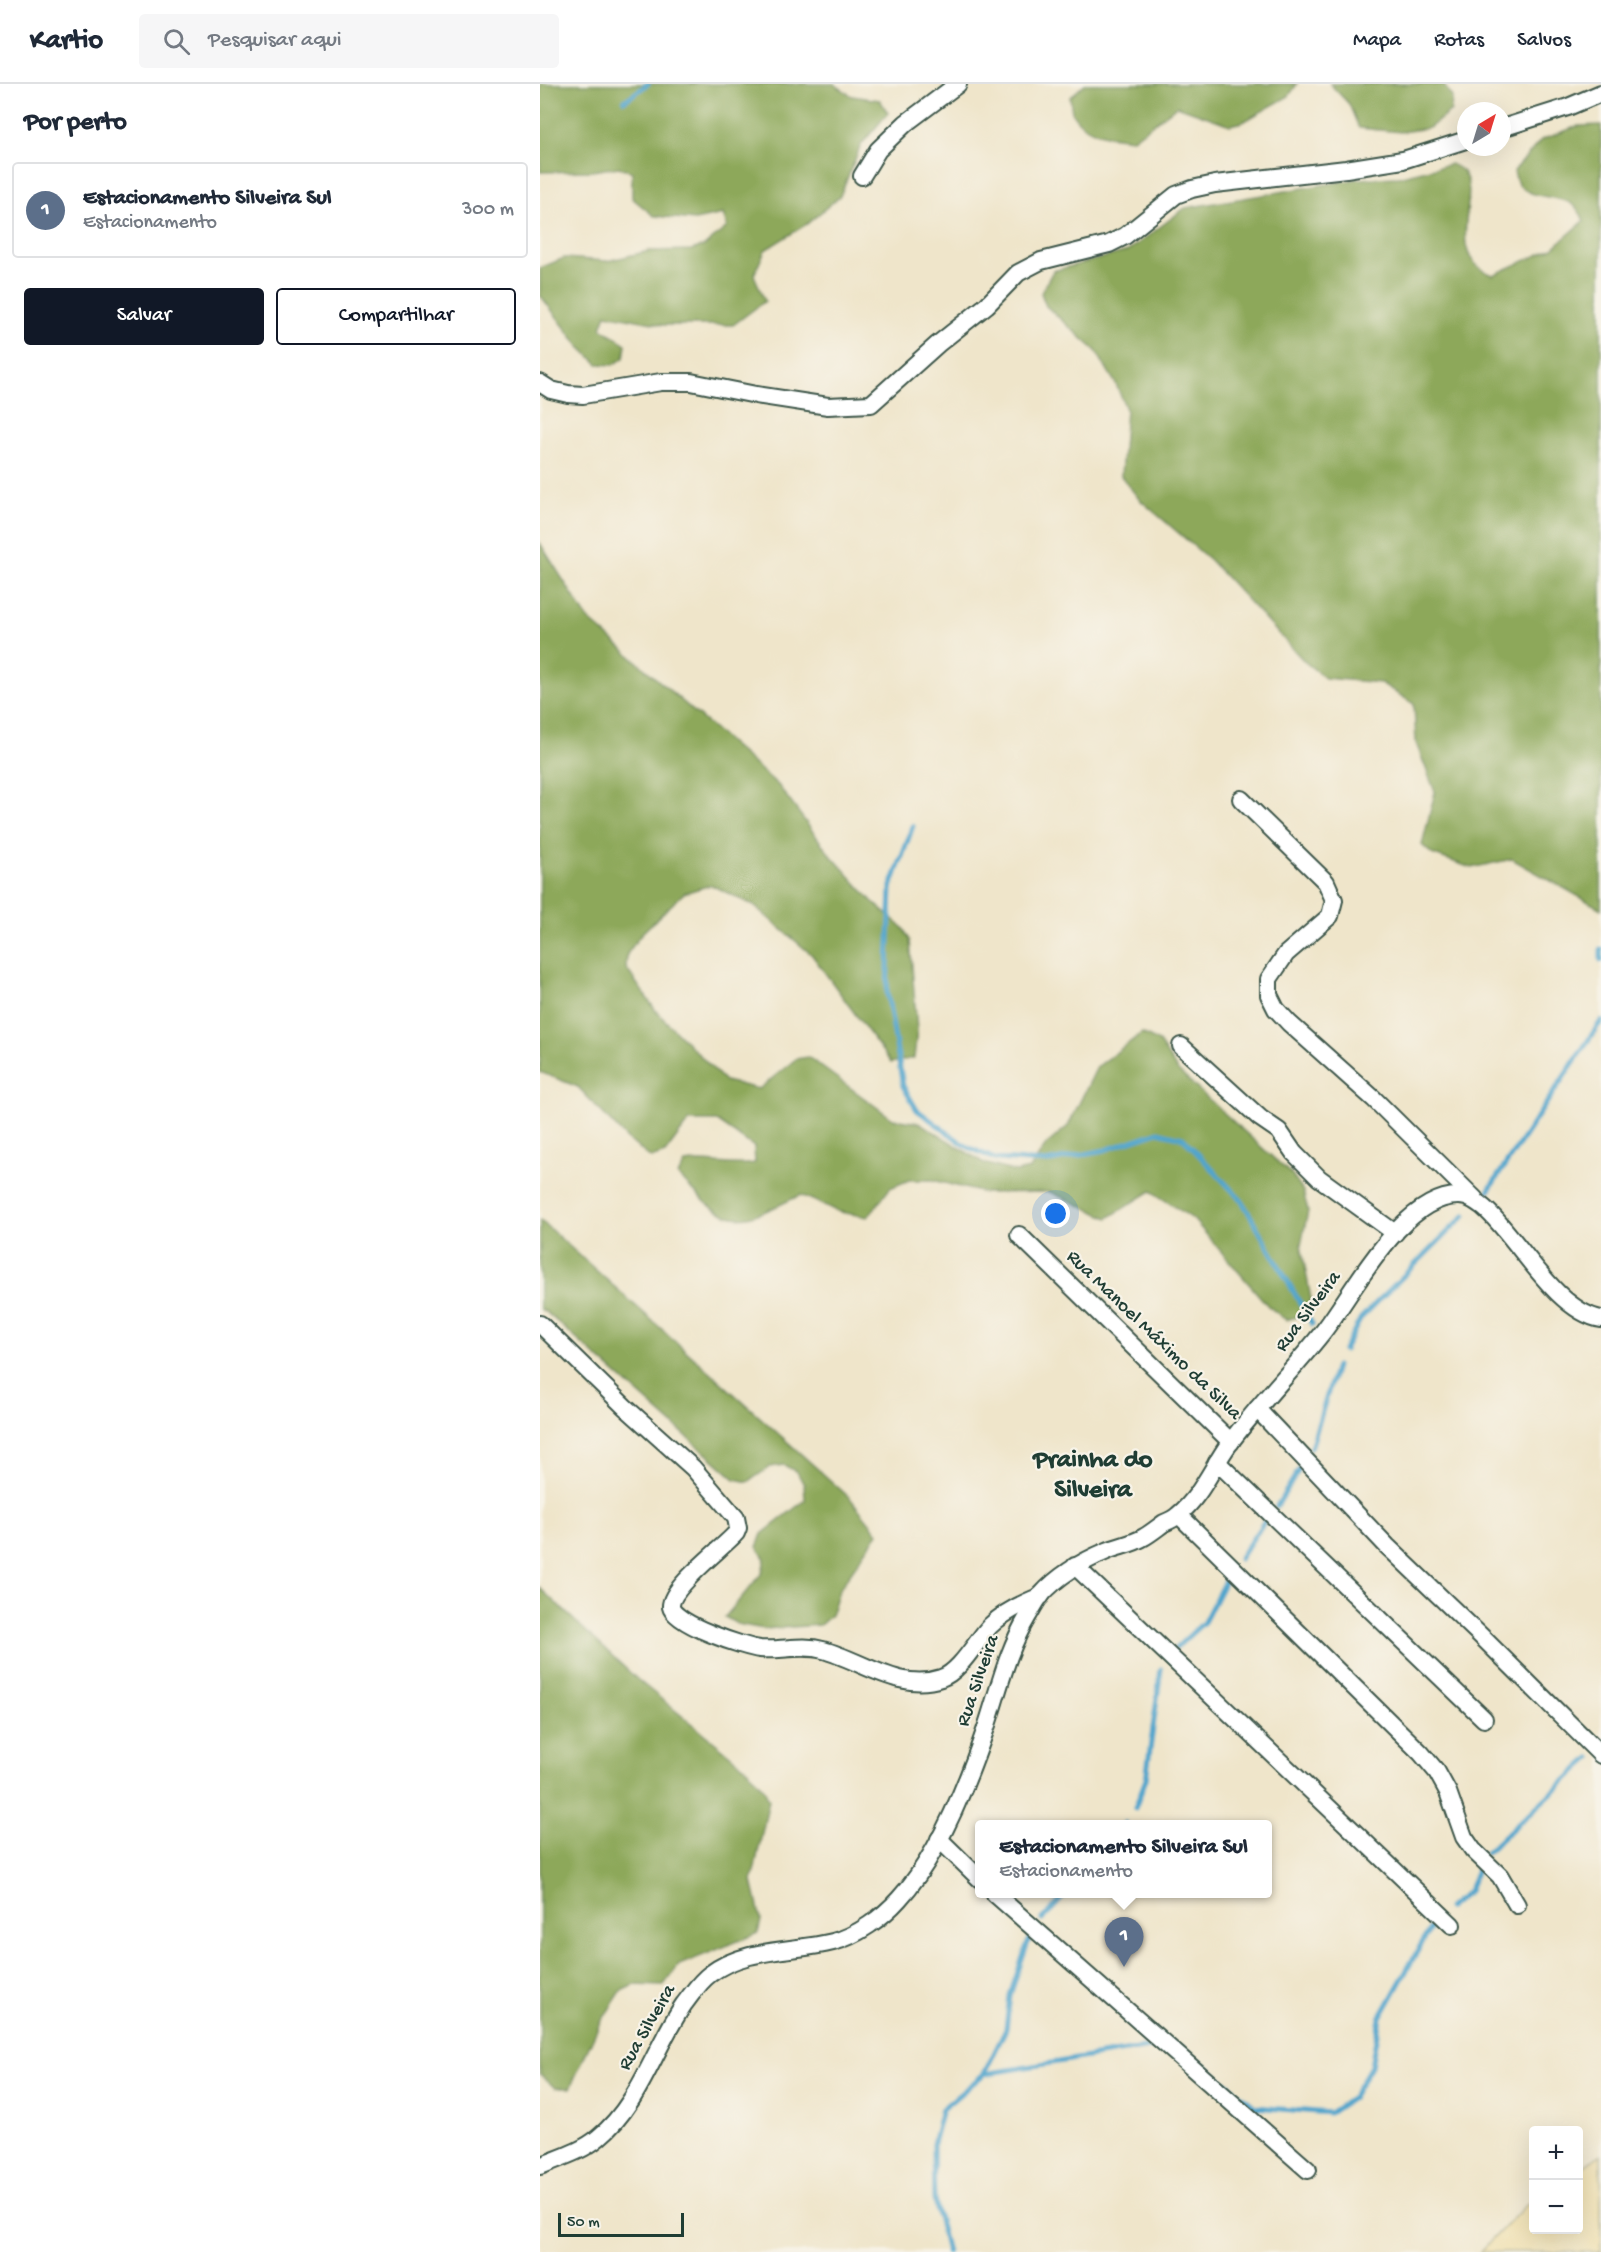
<!DOCTYPE html>
<html lang="pt">
<head>
<meta charset="utf-8">
<style>
  :root { --surface:#fff; --page:#f6f6f7; --text:#1f2937; --muted:#747a83; --line:#e0e1e3; --accent:#111827 }
  body { margin:0; font-family:"Gochi Hand",sans-serif; background:var(--page); color:var(--text) }
  .controls { position:absolute; right:18px; bottom:18px; display:grid; overflow:hidden; border-radius:6px; box-shadow:0 6px 24px #0002 }
  .controls button { width:54px; height:54px; display:grid; place-items:center; padding:0; border:0; border-bottom:2px solid var(--line); background:var(--surface); color:var(--text); font:30px sans-serif }
  .compass { position:absolute; left:917px; top:18px; width:54px; height:54px; border-radius:50%; background:var(--surface); box-shadow:0 6px 24px #0002; rotate:38deg }
  .scale { position:absolute; left:18px; bottom:15px; width:126px; box-sizing:border-box; padding-left:6px; border:3px solid #1f3d34; border-top:0; font-size:16px; line-height:21px; white-space:nowrap; color:#1f3d34; -webkit-text-stroke:4px #f7f3e8; paint-order:stroke }
  .you { position:absolute; left:516px; top:1130px; width:21px; height:21px; margin:-15px; border:4px solid #fff; border-radius:50%; background:#1a73e8; box-shadow:0 0 0 9px #1a73e833 }
  .badge { display:grid; place-items:center; width:39px; height:39px; border-radius:50%; background:var(--accent); color:#fff; font-size:20px; font-weight:700 }
  .pin { position:absolute; translate:-50% -50px; filter:drop-shadow(0 2px 3px #0008) }
  .pin::after { content:''; position:absolute; top:32px; width:21px; height:18px; background:inherit; clip-path:polygon(0 0,100% 0,50% 100%) }
  .popup { position:absolute; left:435px; top:1736px; width:297px; height:78px; box-sizing:border-box; display:grid; place-content:center; border-radius:6px; background:var(--surface); filter:drop-shadow(0 2px 4px #0005); font-size:20px; white-space:nowrap; color:var(--muted) }
  .popup b { font-size:22px; color:var(--text) }
  .popup::after { content:''; position:absolute; left:50%; top:100%; margin-left:-12px; border:12px solid transparent; border-top-color:var(--surface) }
  .list { margin:0; padding:0; list-style:none }
  h2 { display:flex; justify-content:space-between; align-items:center; height:78px; margin:0; padding:0 24px; font-size:26px }
  h2 small { font-size:20px; font-weight:400; color:var(--muted) }
  .list li { display:grid; grid-template-columns:39px 1fr auto; gap:18px; align-items:center; box-sizing:border-box; height:96px; margin:0 12px 12px; padding:0 12px; border:2px solid var(--line); border-radius:6px }
  .list b { display:block; font-size:22px; white-space:nowrap }
  .list p { margin:0; font-size:20px; white-space:nowrap; color:var(--muted) }
  .list em { font-size:20px; font-style:normal; color:var(--muted) }
  .actions { display:flex; gap:12px; padding:18px 24px }
  .actions a { flex:1; padding:14px 0; border:2px solid var(--accent); border-radius:6px; text-align:center; font-size:21px; color:var(--accent) }
  .actions .main { background:var(--accent); color:#fff }
  .icon { flex:none; width:33px; height:33px; fill:none; stroke:currentColor; stroke-width:2; stroke-linecap:round; stroke-linejoin:round }
  .map { position:relative; flex:none; width:1061px; height:2168px; overflow:hidden }
  header { display:flex; align-items:center; gap:36px; box-sizing:border-box; height:84px; padding:0 30px; background:var(--surface); border-bottom:2px solid var(--line) }
  header strong { font-size:28px }
  nav { display:flex; gap:33px; margin-inline-start:auto; font-size:21px }
  .search { width:420px; height:54px; background:var(--page); display:flex; align-items:center; gap:15px; box-sizing:border-box; padding:0 21px; border-radius:6px; color:var(--muted); font-size:22px }
  main { display:flex }
  aside { flex:1; background:var(--surface) }
  .map>svg:first-child { display:block }
</style>
</head>
<body>
<header>
<strong>Kartio</strong>
<div class="search"><svg class="icon" aria-label="search" viewBox="0 0 24 24"><circle cx="10" cy="10" r="6"/><path d="M15 15l6 6"/></svg>Pesquisar aqui</div>
<nav><a>Mapa</a><a>Rotas</a><a>Salvos</a></nav>
</header>
<main>
<aside>
<h2>Por perto<small></small></h2>
<ul class="list">
<li><span class="badge" style="background:#5c6f8a">1</span><div><b>Estacionamento Silveira Sul</b><p>Estacionamento</p></div><em>300 m</em></li>
</ul>
<div class="actions"><a class="main">Salvar</a><a>Compartilhar</a></div>
</aside>
<div class="map">
<svg width="1061" height="2168" viewBox="0 0 1061 2168">
  <rect width="100%" height="100%" fill="#f7f3e8"/>
  <filter id="ink" filterUnits="userSpaceOnUse"><feTurbulence type="fractalNoise" baseFrequency=".0167" numOctaves="2"/><feDisplacementMap in="SourceGraphic" scale="12" xChannelSelector="R" yChannelSelector="G"/><feConvolveMatrix kernelMatrix="1 2 1 2 8 2 1 2 1" color-interpolation-filters="sRGB"/></filter>
  <filter id="wash" filterUnits="userSpaceOnUse"><feTurbulence type="fractalNoise" baseFrequency=".008" numOctaves="4" result="noise"/><feDisplacementMap in="SourceGraphic" scale="24" xChannelSelector="R" yChannelSelector="G"/><feGaussianBlur stdDeviation="1.35" result="paint"/><feColorMatrix in="noise" values="0 0 0 0 0 0 0 0 0 0 0 0 0 0 0 0 0 1.4 0 .05"/><feComposite in="paint" operator="in"/></filter>
  <g filter="url(#wash)">
    <rect width="100%" height="100%" fill="#efe5ca"/>
    <g fill="#8da85a" stroke="#567247" stroke-width="1.5">
      <path d="M0,0h294l18,12 28,4 8,13 -27,32 -21,51 -33,28 -42,26 -11,25 11,26 -32,24h-70l-57,-11 -5,14 25,16 -2,14 -11,7 -15,-1 -19,-18 -39,-51v-27l24,-10 43,3 42,-10 42,-1 13,-4 23,-19 -4,-13 -28,6 -41,-4 -22,-18v-26l-13,-5 -27,4 -52,1v-55l2,-5 -2,-2z"/>
      <path d="M545,0h212l-8,12 -46,26 -13,3 -53,-19 -44,33c-20,-2 -51,-5 -61,-27 -1,-4 -1,-10 -2,-15z"/>
      <path d="M790,0h113l9,13 -1,14 -22,17 -28,4 -42,-4 -10,-24z"/>
      <path d="M1061,41v784l-89,-50 -41,9 -39,-14 -10,-9 13,-53 -19,-49 -2,-39 -33,-21 -56,-5 -20,-16 -95,-102 -71,-61 -18,-23 5,-67 -10,-25 -20,-33 -50,-45 -5,-13 12,-22 75,-20 57,-43 172,-29 41,-2 53,-13c3,2 9,4 12,8 20,25 -23,83 30,103l60,-27 31,-27c-12,-34 -45,-15 -65,-36 -3,-3 -4,-10 -5,-14l27,-31 37,-14z"/>
      <path d="M0,459l47,75 191,167 50,67 44,49 31,27 7,12 7,90 -3,28 -23,5 -79,-108 -59,-50 -42,-20 -27,8 -42,40 -15,21 -1,14 30,43 69,70 34,8 37,-30 12,-2 85,62 27,4 64,40 32,9 14,-3 16,-24 22,-19 29,-59 45,-34 17,9 19,29 113,103 12,17 5,20 -7,34 10,54 -11,17 -14,4 -18,-14 -75,-87 -42,-28 -43,27 -58,-26 -66,1 -51,-13h-24l-19,8 -22,29 -28,-5 -39,-17c-17,7 -35,18 -53,22 -29,6 -52,-24 -70,-42l7,-12c24,-4 46,5 70,0l-1,-16 -37,-26h-28l-24,32 -14,5 -24,-19 -49,-52 -38,-15z"/>
      <path d="M0,1136l310,278 28,35 -39,57 -8,25 -11,10 -56,4 -27,-5 -12,-7 37,-44 3,-14 -8,-12 5,-13 43,-34 -1,-15 -7,-13 -13,-7 -14,2 -22,15 -13,-3 -189,-167 -6,-3z"/>
      <path d="M0,1504l98,92 108,88 18,21 5,11 -17,81 9,39 -3,13 -79,32 -16,21 -29,-1 -13,6 -22,34 -29,63h-15l-15,-14z"/>
    </g>
    <path fill="#eeda9e" stroke="#868c69" stroke-width="1.5" d="M1061,2070v98h-121l44,-45 9,-7v30h45l1,-60z"/>
    <g fill="none" stroke-linecap="round" stroke-linejoin="round">
      <g stroke="#51a5cc" stroke-width="5">
        <path d="M84,17l24,-17"/>
        <path d="M373,742l-22,61 -4,105 16,94 14,24 49,36 29,13 51,3 59,-12 53,-18 25,6 59,63 70,123"/>
        <path d="M1061,866v10"/>
        <path d="M946,1110l115,-173"/>
        <path d="M804,1266l17,-32 104,-103"/>
        <path d="M771,1364l25,-82"/>
        <path d="M737,1422l23,-38"/>
        <path d="M699,1475l27,-40"/>
        <path d="M636,1564l28,-26 24,-47"/>
        <path d="M595,1724l11,-29 15,-110"/>
        <path d="M584,1740l1,-1"/>
        <path d="M946,1769l104,-95"/>
        <path d="M908,1824l21,-17 10,-28"/>
        <path d="M503,1835l23,-25"/>
        <path d="M642,1963l73,60 75,6 22,-15 19,-32 9,-48 52,-93"/>
        <path d="M444,1990l172,-28"/>
        <path d="M407,2168l-13,-52 -1,-56 9,-35 42,-35 22,-45 4,-34 19,-56"/>
      </g>
    </g>
  </g>
  <g filter="url(#ink)">
    <g fill="none" stroke-linecap="round" stroke-linejoin="round">
      <g stroke="#3e564a" stroke-width="20">
        <g id="minor">
          <path d="M962,44l66,-21 33,-14"/>
          <path d="M322,92l16,-26 28,-27 52,-39"/>
          <path d="M0,299l11,7 17,4 15,1 78,-13h30l65,13 72,11 43,-2 67,-60 49,-39 31,-32 23,-12 68,-17 16,-8 51,-41 16,-6 23,-5 131,-15 57,-9 63,-20"/>
          <path d="M701,715l85,83 8,18 -4,16 -44,38 -17,25v16l7,14 13,14 85,76 101,100"/>
          <path d="M641,962l79,72 19,13 15,22 25,25 76,55"/>
          <path d="M479,1151l212,207"/>
          <path d="M0,1240l85,83 68,61 43,50 2,10 -2,5c-13,15 -67,55 -65,74 3,17 73,40 89,42 21,2 42,-5 63,1 38,10 77,42 118,28 19,-6 35,-37 49,-52 14,-14 33,-23 51,-30"/>
          <path d="M717,1325l130,137 93,89 121,120"/>
          <path d="M677,1378l267,257"/>
          <path d="M639,1431l242,238 16,19 11,20 16,45 9,13 27,26 17,29"/>
          <path d="M535,1482l377,359"/>
          <path d="M399,1755l41,40"/>
          <path d="M455,1810l313,276"/>
          <path d="M0,2082c19,-8 41,-14 58,-28 42,-34 56,-90 86,-134 8,-10 15,-22 26,-30 34,-26 83,-22 123,-32 24,-6 50,-25 66,-43 39,-42 69,-118 87,-171 13,-39 21,-77 42,-112 4,-7 8,-15 13,-21 17,-19 42,-34 66,-44 12,-5 26,-7 37,-14 7,-4 13,-9 20,-14 5,-2 10,-4 14,-8 22,-17 35,-49 51,-71 29,-39 63,-73 93,-111 31,-39 80,-138 137,-137 41,0 84,112 142,123"/>
        </g>
      </g>
      <use href="#minor" stroke="#fff" stroke-width="16"/>
    </g>
  </g>
  <g text-anchor="middle" dominant-baseline="central" stroke-width="4.5" stroke-linejoin="round" paint-order="stroke">
    <g font-size="20" fill="#1f3d34" stroke="#f7f3e8">
      <text transform="translate(769 1228) rotate(-53)">Rua Silveira</text>
      <text transform="translate(613 1252) rotate(44)">Rua Manoel Máximo da Silva</text>
      <text transform="translate(439 1597) rotate(-71)">Rua Silveira</text>
      <text transform="translate(108 1944) rotate(-60)">Rua Silveira</text>
    </g>
    <g font-size="26" font-weight="bold" fill="#1f3d34" stroke="#f7f3e8">
      <text x="553" y="1377">Prainha do<tspan x="553" dy="30">Silveira</tspan></text>
    </g>
  </g>
</svg>
<div class="controls">
<button>+</button>
<button>−</button>
</div>
<svg class="compass" viewBox="-18 -18 36 36"><path d="M0-13l5 13h-10z" fill="#e53935"/><path d="M0 13l5-13h-10z" fill="#747a83"/></svg>
<div class="scale">50 m</div>
<div class="you"></div>
<div class="pin badge" style="left:584px;top:1883px;background:#5c6f8a">1</div>
<div class="popup"><b>Estacionamento Silveira Sul</b>Estacionamento</div>
</div>
</main>
</body>
</html>
